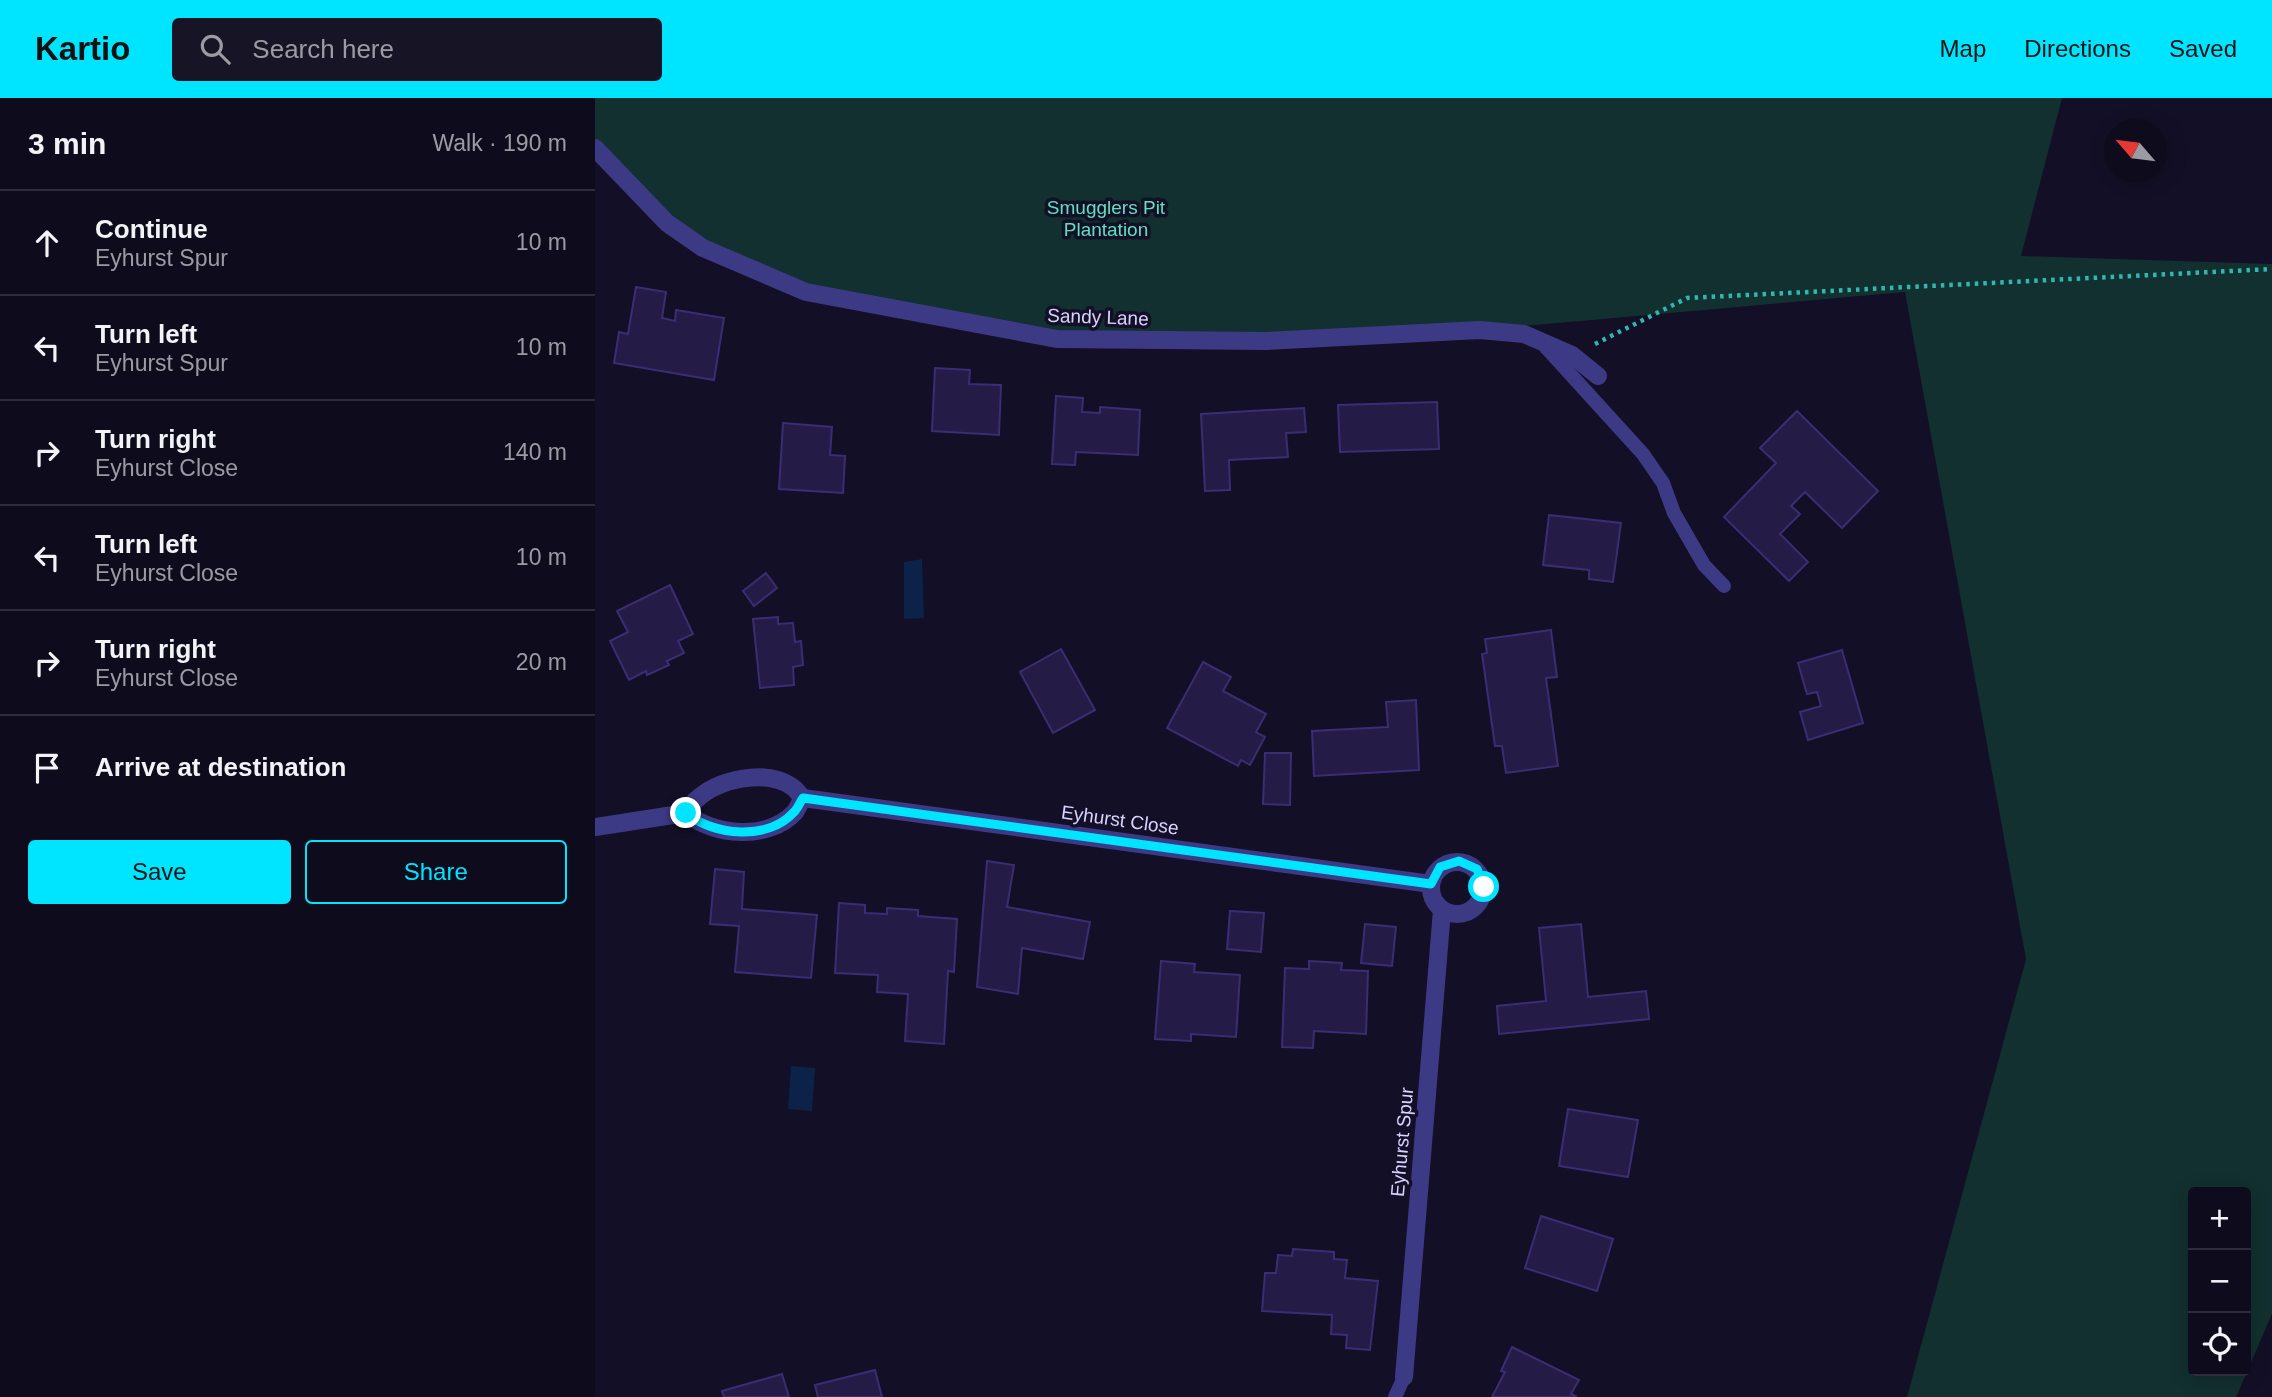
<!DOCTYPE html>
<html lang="en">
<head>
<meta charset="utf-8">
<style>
  :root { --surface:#0e0b1c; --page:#171425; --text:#f1f3f6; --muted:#9b9ba3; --line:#2e2b3b; --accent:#00e5ff }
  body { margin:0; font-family:Arial,sans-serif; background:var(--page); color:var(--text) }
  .controls { position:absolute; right:21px; bottom:21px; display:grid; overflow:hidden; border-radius:7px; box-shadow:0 4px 18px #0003 }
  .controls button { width:63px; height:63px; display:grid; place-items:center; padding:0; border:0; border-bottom:2px solid var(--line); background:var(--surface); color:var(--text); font:35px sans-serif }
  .compass { position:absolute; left:1509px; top:21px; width:63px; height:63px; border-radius:50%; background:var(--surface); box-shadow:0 4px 18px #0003; rotate:298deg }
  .stop { position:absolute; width:21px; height:21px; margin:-16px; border:5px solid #00e5ff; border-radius:50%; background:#fff }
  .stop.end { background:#00e5ff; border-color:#fff; box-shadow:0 2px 7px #0008 }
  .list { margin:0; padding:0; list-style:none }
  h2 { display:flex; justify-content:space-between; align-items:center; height:91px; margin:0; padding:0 28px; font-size:30px }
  h2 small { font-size:23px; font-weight:400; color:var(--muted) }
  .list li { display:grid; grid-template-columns:46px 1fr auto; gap:21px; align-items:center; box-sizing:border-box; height:105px; padding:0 28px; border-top:2px solid var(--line) }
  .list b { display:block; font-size:26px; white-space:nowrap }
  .list p { margin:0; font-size:23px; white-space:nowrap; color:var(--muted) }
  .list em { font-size:23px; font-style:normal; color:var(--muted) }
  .actions { display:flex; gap:14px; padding:21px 28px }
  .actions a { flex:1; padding:16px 0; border:2px solid var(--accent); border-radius:7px; text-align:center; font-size:24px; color:var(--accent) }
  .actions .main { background:var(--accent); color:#111 }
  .icon { flex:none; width:38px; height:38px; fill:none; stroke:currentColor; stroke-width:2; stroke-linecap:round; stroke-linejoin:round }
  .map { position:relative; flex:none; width:1677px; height:1299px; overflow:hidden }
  header { display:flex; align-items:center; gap:42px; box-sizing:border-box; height:98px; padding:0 35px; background:var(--accent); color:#111 }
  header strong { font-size:33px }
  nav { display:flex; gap:38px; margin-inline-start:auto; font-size:24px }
  .search { width:490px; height:63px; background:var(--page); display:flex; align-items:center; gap:18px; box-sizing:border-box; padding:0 24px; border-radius:7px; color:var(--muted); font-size:26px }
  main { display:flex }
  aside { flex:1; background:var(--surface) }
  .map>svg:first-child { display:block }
</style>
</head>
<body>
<header>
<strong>Kartio</strong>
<div class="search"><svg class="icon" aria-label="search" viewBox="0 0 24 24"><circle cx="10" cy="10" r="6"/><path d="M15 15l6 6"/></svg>Search here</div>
<nav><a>Map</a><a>Directions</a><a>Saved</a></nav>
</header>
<main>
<aside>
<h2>3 min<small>Walk · 190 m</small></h2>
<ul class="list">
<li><svg class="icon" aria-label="ahead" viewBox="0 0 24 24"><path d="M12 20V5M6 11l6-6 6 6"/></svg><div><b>Continue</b><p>Eyhurst Spur</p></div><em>10 m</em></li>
<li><svg class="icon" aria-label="left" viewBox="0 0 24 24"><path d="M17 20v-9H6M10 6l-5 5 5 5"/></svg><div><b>Turn left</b><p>Eyhurst Spur</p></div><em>10 m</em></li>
<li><svg class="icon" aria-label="right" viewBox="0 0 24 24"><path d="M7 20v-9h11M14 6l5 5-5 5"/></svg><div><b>Turn right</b><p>Eyhurst Close</p></div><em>140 m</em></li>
<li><svg class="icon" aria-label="left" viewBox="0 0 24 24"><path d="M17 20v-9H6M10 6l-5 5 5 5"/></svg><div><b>Turn left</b><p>Eyhurst Close</p></div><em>10 m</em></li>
<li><svg class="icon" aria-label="right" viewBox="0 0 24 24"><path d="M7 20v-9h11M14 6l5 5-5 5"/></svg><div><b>Turn right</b><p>Eyhurst Close</p></div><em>20 m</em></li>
<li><svg class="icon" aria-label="arrive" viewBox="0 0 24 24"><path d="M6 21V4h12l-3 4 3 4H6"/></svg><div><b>Arrive at destination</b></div></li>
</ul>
<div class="actions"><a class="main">Save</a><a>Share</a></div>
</aside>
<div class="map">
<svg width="1677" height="1299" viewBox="0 0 1677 1299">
  <rect width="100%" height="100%" fill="#130f26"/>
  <path fill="#12302f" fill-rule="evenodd" d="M0,0h1467l-41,158 251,8v1050l-36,83h-329l119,-438 -121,-667 -425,38 -423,9 -251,-47 -103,-44 -108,-100zM1598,1094h53v179h-53z"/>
  <g fill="#0c2248">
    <path d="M327,461l2,59 -20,1v-57z"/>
    <path d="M196,968l24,2 -3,43 -24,-2z"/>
  </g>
  <g fill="#241b47" stroke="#3b2d73" stroke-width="2">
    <path d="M41,189l30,5 -4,26 13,3 1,-11 48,8 -10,62 -100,-17 5,-31 9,2z"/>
    <path d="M340,270l35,2 -1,14 32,1 -2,50 -67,-4z"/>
    <path d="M461,298l27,2 -1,14 18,1v-6l40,3 -2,45 -62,-3 -1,13 -23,-1z"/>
    <path d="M842,304l2,47 -99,3 -2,-47z"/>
    <path d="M709,310l2,24 -20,1 2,24 -59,3 1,30 -25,1 -4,-77z"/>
    <path d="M1202,313l81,80 -36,37 -37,-36 -14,14 9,8 -20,20 28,28 -19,19 -65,-64 52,-54 -16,-15z"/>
    <path d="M188,325l49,4 -2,28 15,1 -2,37 -64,-4z"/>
    <path d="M954,417l72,8 -8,59 -24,-3v-9l-46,-5z"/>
    <path d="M171,475l11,15 -23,18 -11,-15z"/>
    <path d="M75,487l23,49 -15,7 6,12 -17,8 2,4 -22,10 -1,-4 -17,9 -19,-39 18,-9 -11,-21z"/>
    <path d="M183,519v7l15,-1 2,19 6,-1 2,24 -10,2 1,18 -34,3 -7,-69z"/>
    <path d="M956,532l6,47 -11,1 12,88 -52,7 -4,-27h-7l-13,-92 5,-1 -2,-14z"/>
    <path d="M466,551l34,61 -42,23 -33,-61z"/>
    <path d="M1247,552l21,73 -55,17 -8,-28 21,-6 -4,-14 -10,2 -9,-31z"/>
    <path d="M608,564l28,15 -8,14 43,23 -10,18 9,5 -15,28 -9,-5 -3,6 -71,-38z"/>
    <path d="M821,602l3,70 -105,6 -2,-45 76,-4 -2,-25z"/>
    <path d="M670,655h26l-1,52 -27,-1z"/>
    <path d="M392,763l27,4 -7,42 83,15 -7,37 -61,-11 -4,46 -41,-7z"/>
    <path d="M120,771l29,3 -2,37 75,6 -6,63 -76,-6 4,-46 -29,-2z"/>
    <path d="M244,805l26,2v8l22,1v-6l31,2v6l39,3 -3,53 -6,-1 -4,73 -39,-3 3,-47 -31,-2 1,-17 -43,-2z"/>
    <path d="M635,813l34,2 -3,39 -34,-3z"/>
    <path d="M770,826l31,3 -4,39 -31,-3z"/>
    <path d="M986,826l7,73 58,-6 3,28 -150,15 -2,-28 49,-5 -7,-73z"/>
    <path d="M566,863l34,3 -1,8 46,3 -4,62 -45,-3v7l-36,-2z"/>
    <path d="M714,863l33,2 -1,7 27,1 -2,63 -52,-3 -1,17 -31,-1 3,-79 24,1z"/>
    <path d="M973,1011l70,11 -10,57 -69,-11z"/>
    <path d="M946,1118l72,23 -16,52 -72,-23z"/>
    <path d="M698,1151l41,3v7l13,1 -2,18 33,3 -8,69 -24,-2 1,-13 -16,-1 1,-19 -70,-4 3,-38h11l2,-18 14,1z"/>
    <path d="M917,1249l67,33 -8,14 6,3h-85l13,-25 -4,-1z"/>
    <path d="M280,1272l7,27h-64l-3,-12z"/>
    <path d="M187,1276l7,23h-65l-2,-6z"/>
  </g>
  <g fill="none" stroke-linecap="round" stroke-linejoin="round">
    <path stroke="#2fb8b0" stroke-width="4.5" stroke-dasharray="3.5 5" stroke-linecap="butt" d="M1000,246l92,-46 585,-29"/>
    <g stroke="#3d3a85" stroke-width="14">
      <path d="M947,245l101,111 20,29 11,30 30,52 20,21"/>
      <path d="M800,1299l9,-20"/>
    </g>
    <g stroke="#3d3a85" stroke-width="18">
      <path d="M0,50l72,75 36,25 103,44 251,47 210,2 213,-11 44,4 48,21 26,21"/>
      <path d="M208,700l628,86"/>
      <path d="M0,729l91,-14c3,-4 6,-10 10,-13 22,-21 69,-31 95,-14 4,2 8,8 12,12 -3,4 -5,10 -8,14 -27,29 -81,24 -109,1"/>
      <circle cx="862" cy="790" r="26"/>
      <path d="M809,1279l38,-467"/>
    </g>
  </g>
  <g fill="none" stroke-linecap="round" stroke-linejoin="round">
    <path stroke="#00e5ff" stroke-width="9" d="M91,715c28,23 82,28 108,-1 4,-4 6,-10 9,-14l628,86 9,-17 19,-6 18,8 7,18"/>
  </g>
  <g text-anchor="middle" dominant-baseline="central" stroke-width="7" stroke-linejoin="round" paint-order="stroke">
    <g font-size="19" fill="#5fe0c0" stroke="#130f26">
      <text x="511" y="109">Smugglers Pit<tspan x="511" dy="22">Plantation</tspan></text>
    </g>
    <g font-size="19" fill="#d9d4ff" stroke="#130f26">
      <text transform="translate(503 219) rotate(2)">Sandy Lane</text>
      <text transform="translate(525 722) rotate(8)">Eyhurst Close</text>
      <text transform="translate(807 1044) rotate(-85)">Eyhurst Spur</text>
    </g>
  </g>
</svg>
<div class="controls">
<button>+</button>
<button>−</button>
<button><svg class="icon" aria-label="locate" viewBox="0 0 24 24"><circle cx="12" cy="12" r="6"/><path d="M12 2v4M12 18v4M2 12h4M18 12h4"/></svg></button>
</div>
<svg class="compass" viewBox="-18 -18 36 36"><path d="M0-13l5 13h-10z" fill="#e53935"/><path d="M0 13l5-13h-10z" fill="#9b9ba3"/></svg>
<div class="stop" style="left:889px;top:789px"></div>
<div class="stop end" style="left:91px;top:715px"></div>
</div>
</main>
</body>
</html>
